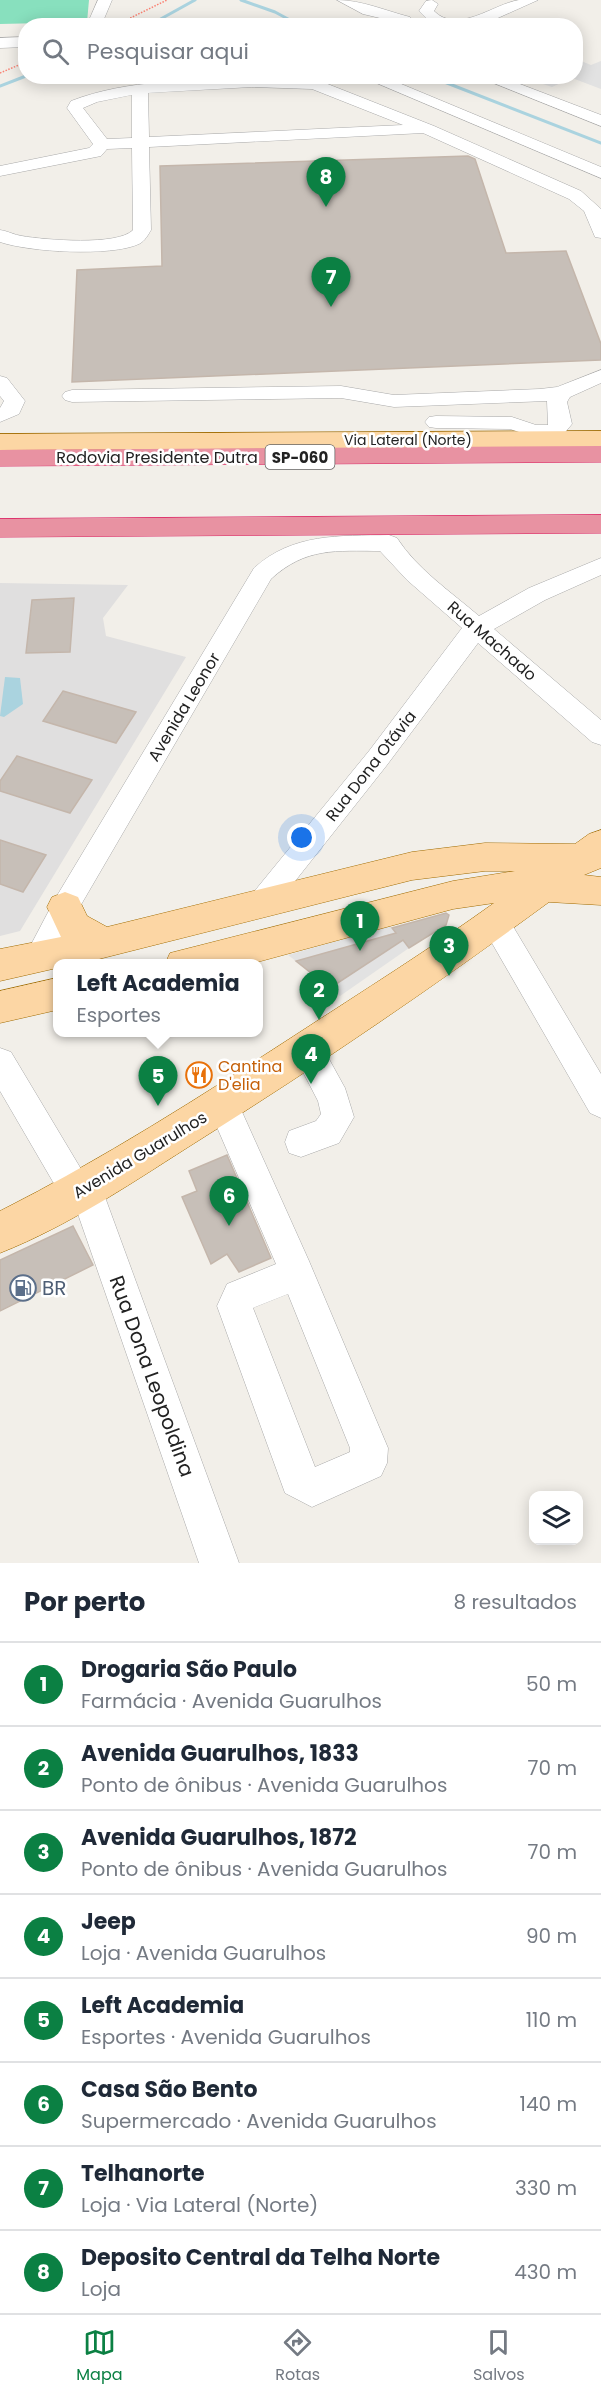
<!DOCTYPE html>
<html lang="pt">
<head>
<meta charset="utf-8">
<style>
  :root { --surface:#fff; --page:#f2f2f3; --text:#1f2937; --muted:#747a83; --line:#e0e1e3; --accent:#0b8043 }
  body { margin:0; font-family:Poppins,sans-serif; background:var(--page); color:var(--text) }
  .controls { position:absolute; right:18px; bottom:18px; display:grid; overflow:hidden; border-radius:12px; box-shadow:0 3px 15px #0003 }
  .controls button { width:54px; height:54px; display:grid; place-items:center; padding:0; border:0; border-bottom:2px solid var(--line); background:var(--surface); color:var(--text); font:30px sans-serif }
  .you { position:absolute; left:302px; top:838px; width:21px; height:21px; margin:-15px; border:4px solid #fff; border-radius:50%; background:#1a73e8; box-shadow:0 0 0 9px #1a73e833 }
  .badge { display:grid; place-items:center; width:39px; height:39px; border-radius:50%; background:var(--accent); color:#fff; font-size:20px; font-weight:700 }
  .pin { position:absolute; translate:-50% -50px; filter:drop-shadow(0 2px 3px #0008) }
  .pin::after { content:''; position:absolute; top:32px; width:21px; height:18px; background:inherit; clip-path:polygon(0 0,100% 0,50% 100%) }
  .popup { position:absolute; left:53px; top:959px; width:210px; height:78px; box-sizing:border-box; display:grid; place-content:center; border-radius:12px; background:var(--surface); filter:drop-shadow(0 2px 4px #0005); font-size:20px; white-space:nowrap; color:var(--muted) }
  .popup b { font-size:22px; color:var(--text) }
  .popup::after { content:''; position:absolute; left:50%; top:100%; margin-left:-12px; border:12px solid transparent; border-top-color:var(--surface) }
  .list { margin:0; padding:0; list-style:none }
  h2 { display:flex; justify-content:space-between; align-items:center; height:78px; margin:0; padding:0 24px; font-size:26px }
  h2 small { font-size:20px; font-weight:400; color:var(--muted) }
  .list li { display:grid; grid-template-columns:39px 1fr auto; gap:18px; align-items:center; box-sizing:border-box; height:84px; padding:0 24px; border-top:2px solid var(--line) }
  .list b { display:block; font-size:22px; white-space:nowrap }
  .list p { margin:0; font-size:20px; white-space:nowrap; color:var(--muted) }
  .list em { font-size:20px; font-style:normal; color:var(--muted) }
  .icon { flex:none; width:33px; height:33px; fill:none; stroke:currentColor; stroke-width:2; stroke-linecap:round; stroke-linejoin:round }
  .map { position:relative; flex:none; width:601px; height:1563px; overflow:hidden }
  .search { position:absolute; background:var(--surface); box-shadow:0 3px 15px #0003; left:18px; right:18px; top:18px; height:66px; display:flex; align-items:center; gap:15px; box-sizing:border-box; padding:0 21px; border-radius:24px; color:var(--muted); font-size:22px }
  .sheet { height:750px; background:var(--surface) }
  nav { display:flex; justify-content:space-around; align-items:center; box-sizing:border-box; height:84px; border-top:2px solid var(--line); background:var(--surface); font-size:16px; color:var(--muted) }
  nav a { display:grid; justify-items:center; gap:3px }
  nav .on { color:var(--accent) }
  .map>svg:first-child { display:block }
</style>
</head>
<body>
<div class="map">
<svg width="601" height="1563" viewBox="0 0 601 1563">
  <rect width="100%" height="100%" fill="#f2efe9"/>
  <path fill="#e0dfdf" d="M0,583l128,2 -25,33 3,18 80,21 -166,274 -20,5z"/>
  <path fill="#88e0be" d="M0,0h89l-2,22 -87,2z"/>
  <g fill="#e2e2e2">
    <path d="M576,59l15,6 10,-4v28l-29,-11 -20,9 -30,-10 54,-1z"/>
    <path d="M390,926l6,7 -100,28 -8,-6z"/>
    <path d="M403,940l6,8 -69,48 -10,-8z"/>
  </g>
  <path fill="#aad3df" d="M5,677l15,1 3,26 -19,13 -4,-1z"/>
  <g fill="none" stroke-linecap="round" stroke-linejoin="round">
    <g stroke="#aad3df" stroke-width="3">
      <path d="M241,0l34,12 26,14"/>
      <path d="M148,26l47,-26"/>
      <path d="M429,76l172,67"/>
      <path d="M0,86l26,-10"/>
    </g>
  </g>
  <g fill="#c7bfb8" stroke="#c4b6ab" stroke-width="1.5">
    <path d="M468,156l7,3 31,94 60,-2 35,93v16l-529,22 5,-112 85,-4 -2,-100z"/>
    <path d="M74,598l-4,54 -44,1 6,-53z"/>
    <path d="M63,691l73,21 -20,31 -73,-22z"/>
    <path d="M17,756l75,24 -22,33 -70,-22v-10z"/>
    <path d="M0,840l46,15 -23,37 -23,-8z"/>
    <path d="M446,913l3,2 -3,10 -37,23 -6,-8 -73,48 -34,-27 100,-28 -4,-5z"/>
    <path d="M227,1155l44,103 -32,14 -12,-18 -16,10 -29,-67 15,-6 -8,-20z"/>
    <path d="M73,1226l20,39 -93,46v-51z"/>
  </g>
  <g fill="none" stroke-linecap="round" stroke-linejoin="round">
    <g stroke="#a9a9a9" stroke-width="1">
      <g id="minor">
        <path d="M98,0h14l-11,26h-17l5,-6z"/>
        <path d="M337,0c25,0 49,11 73,17l2,3 -7,4 -42,-10z"/>
        <path d="M432,0l6,4 -4,7c24,24 59,-7 85,-11 6,0 13,0 19,0l-58,26 -49,-3 -12,-12 7,-10z"/>
        <path d="M26,37v10l-26,1v-10z"/>
        <path d="M360,76h22l219,91v11z"/>
        <path d="M476,76h23l102,39v11z"/>
        <path d="M252,77l68,4 114,45 147,65 20,18v29l-6,-1 -11,-26 -15,-12 -146,-66 -274,14 2,83c-3,5 -6,11 -12,14 -28,13 -110,8 -139,-2v-12c8,1 14,5 22,6 23,4 96,10 111,-6l-1,-82 -25,1 -6,7 -101,20v-10l89,-18 4,-4 -26,-36 4,-7c57,-22 121,-20 181,-24zM252,87l60,2 91,36 -254,12 -1,-44zM132,95v43l-25,1 -24,-31 14,-6z"/>
        <path d="M601,370v13l-31,14 -3,5 5,22 -10,12 -8,1h-20l-24,-8 -74,-1 -7,-1 -4,-5 4,-5 7,-1 76,1 24,8h12l-1,-24 -153,6 -53,-9 -269,4 -7,-2 -3,-4 3,-4 7,-2 269,-4 53,9 146,-6 17,-2z"/>
        <path d="M0,376l7,2 18,23 -6,13 -19,8v-14l4,-7 -4,-5z"/>
        <path d="M389,535l8,3c20,31 54,54 82,78l50,-28 72,-30v17l-56,25 -51,29 107,91v25l-9,-3 -114,-99 -91,122 -114,144 -10,4 -10,-4 -4,-8 4,-8 116,-142 93,-123 -55,-48 -27,-29c-44,0 -74,-4 -109,28l-196,336 -25,52 -11,4 -11,-4 -4,-9 31,-59 199,-331c39,-35 85,-32 135,-33z"/>
        <path d="M495,910l10,3 96,161v44l-11,-5 -105,-182 -5,-9 5,-9z"/>
        <path d="M307,1035l11,4 27,49 9,29 -15,26 -38,14 -12,-4 -4,-11 4,-11 27,-10 5,-7 -3,-13 -27,-52 5,-10z"/>
        <path d="M0,1048l11,4 73,122 14,4 141,385h-40l-129,-372 -14,-4 -56,-96z"/>
        <path d="M223,1089l11,5 75,167 79,187 -1,15 -6,13 -69,31 -27,-14 -68,-187 10,-22 49,-20 -69,-160 5,-10zM288,1294l62,154v4l-35,15 -62,-159z"/>
      </g>
    </g>
    <g stroke="#a06b00" stroke-width="1">
      <g id="major">
        <path d="M601,431v16l-601,3v-16z"/>
        <path d="M601,830v38l-17,7 17,2v28l-52,-3c-113,83 -230,163 -348,237 -65,41 -130,86 -201,114v-42c103,-52 200,-114 297,-177 66,-43 133,-85 197,-131l-41,6 -203,55h-85l5,-11 283,-72 62,-10h-30l-73,9 -309,78 -24,6h-22v4l-57,13v-32l61,-12 -14,-30 5,-10 13,-5 13,5 9,19 20,11 305,-75 73,-9 90,1 14,-10z"/>
        <path d="M57,978v32l-57,13v-32z"/>
      </g>
    </g>
    <g stroke="#dc2a67" stroke-width="1">
      <g id="highway">
        <path d="M601,446v16l-601,4v-16z"/>
        <path d="M601,515v18l-601,4v-18z"/>
      </g>
    </g>
    <g stroke="#fa8072" stroke-width="1.5" stroke-dasharray="1.5 1.5" stroke-linecap="butt">
      <path d="M114,26l53,-26"/>
      <path d="M0,73l26,-11"/>
    </g>
    <use href="#minor" fill="#fff" fill-rule="evenodd"/>
    <use href="#major" fill="#fcd6a4" fill-rule="evenodd"/>
    <use href="#highway" fill="#e892a2" fill-rule="evenodd"/>
  </g>
  <defs>
    <g id="restaurant-ring" transform="scale(1.35)"><circle r="9.5" fill="#fff" stroke="#e8710a" stroke-width="1.5"/><path d="M-5-6h1v4h1v-4h1v4h1v-4h1v5L-1.5 .5V6h-2V.5L-5-1ZM5-6V6H3V1.5H1.5Q1.5-4 5-6Z" fill="#e8710a"/></g>
    <g id="fuel-ring" transform="scale(1.35)"><circle r="9.5" fill="#fff" stroke="#5c6f8a" stroke-width="1.5"/><path d="M-5.5-6h7V0h2V4h1.3V-2.5L3-4.5l.8-.8L6-3V5H2.5V1h-1V6h-7ZM-4.2-4.7v3.2H.2V-4.7Z" fill="#5c6f8a"/></g>
  </defs>
  <g fill-rule="evenodd">
    <use href="#restaurant-ring" x="199" y="1075"/>
    <use href="#fuel-ring" x="23" y="1288"/>
  </g>
  <g text-anchor="middle" dominant-baseline="central" stroke-width="5" stroke-linejoin="round" paint-order="stroke">
    <g font-size="14" fill="#222" stroke="#fff">
      <text x="408" y="440">Via Lateral (Norte)</text>
    </g>
    <rect fill="#fff" stroke="#646464" stroke-width="1.5" x="265.5" y="445" width="69" height="24" rx="4.5"/>
    <g font-size="15" font-weight="bold" fill="#222">
      <text x="300" y="457">SP-060</text>
    </g>
    <g font-size="16" fill="#222" stroke="#fff">
      <text x="157" y="457">Rodovia Presidente Dutra</text>
      <text transform="translate(492 641) rotate(41)">Rua Machado</text>
      <text transform="translate(184 707) rotate(-59)">Avenida Leonor</text>
      <text transform="translate(371 766) rotate(-52)">Rua Dona Otávia</text>
      <text transform="translate(140 1155) rotate(-31)">Avenida Guarulhos</text>
    </g>
    <g font-size="16" fill="#c56008" stroke="#fff" text-anchor="start">
      <text x="218" y="1066">Cantina<tspan x="218" dy="18">D'elia</tspan></text>
    </g>
    <g font-size="20" fill="#4e5e75" stroke="#fff" text-anchor="start">
      <text x="42" y="1288">BR</text>
    </g>
    <g font-size="20" fill="#222" stroke="#fff">
      <text transform="translate(152 1376) rotate(70)">Rua Dona Leopoldina</text>
    </g>
  </g>
</svg>
<div class="controls">
<button><svg class="icon" aria-label="layers" viewBox="0 0 24 24"><path d="M12 4l9 5-9 5-9-5zM3 14l9 5 9-5"/></svg></button>
</div>
<div class="you"></div>
<div class="pin badge" style="left:360px;top:951px">1</div>
<div class="pin badge" style="left:319px;top:1020px">2</div>
<div class="pin badge" style="left:449px;top:976px">3</div>
<div class="pin badge" style="left:311px;top:1084px">4</div>
<div class="pin badge" style="left:158px;top:1106px">5</div>
<div class="popup"><b>Left Academia</b>Esportes</div>
<div class="pin badge" style="left:229px;top:1226px">6</div>
<div class="pin badge" style="left:331px;top:307px">7</div>
<div class="pin badge" style="left:326px;top:207px">8</div>
<div class="search"><svg class="icon" aria-label="search" viewBox="0 0 24 24"><circle cx="10" cy="10" r="6"/><path d="M15 15l6 6"/></svg>Pesquisar aqui</div>
</div>
<section class="sheet">
<h2>Por perto<small>8 resultados</small></h2>
<ul class="list">
<li><span class="badge">1</span><div><b>Drogaria São Paulo</b><p>Farmácia · Avenida Guarulhos</p></div><em>50 m</em></li>
<li><span class="badge">2</span><div><b>Avenida Guarulhos, 1833</b><p>Ponto de ônibus · Avenida Guarulhos</p></div><em>70 m</em></li>
<li><span class="badge">3</span><div><b>Avenida Guarulhos, 1872</b><p>Ponto de ônibus · Avenida Guarulhos</p></div><em>70 m</em></li>
<li><span class="badge">4</span><div><b>Jeep</b><p>Loja · Avenida Guarulhos</p></div><em>90 m</em></li>
<li><span class="badge">5</span><div><b>Left Academia</b><p>Esportes · Avenida Guarulhos</p></div><em>110 m</em></li>
<li><span class="badge">6</span><div><b>Casa São Bento</b><p>Supermercado · Avenida Guarulhos</p></div><em>140 m</em></li>
<li><span class="badge">7</span><div><b>Telhanorte</b><p>Loja · Via Lateral (Norte)</p></div><em>330 m</em></li>
<li><span class="badge">8</span><div><b>Deposito Central da Telha Norte</b><p>Loja</p></div><em>430 m</em></li>
</ul>
</section>
<nav>
<a class="on"><svg class="icon" aria-label="map" viewBox="0 0 24 24"><path d="M3 6l6-2 6 2 6-2v14l-6 2-6-2-6 2zM9 4v14M15 6v14"/></svg>Mapa</a>
<a><svg class="icon" aria-label="directions" viewBox="0 0 24 24"><path d="M12 3l9 9-9 9-9-9zM9 14v-3h6M13 9l2 2-2 2"/></svg>Rotas</a>
<a><svg class="icon" aria-label="saved" viewBox="0 0 24 24"><path d="M7 4h10v16l-5-4-5 4z"/></svg>Salvos</a>
</nav>
</body>
</html>
